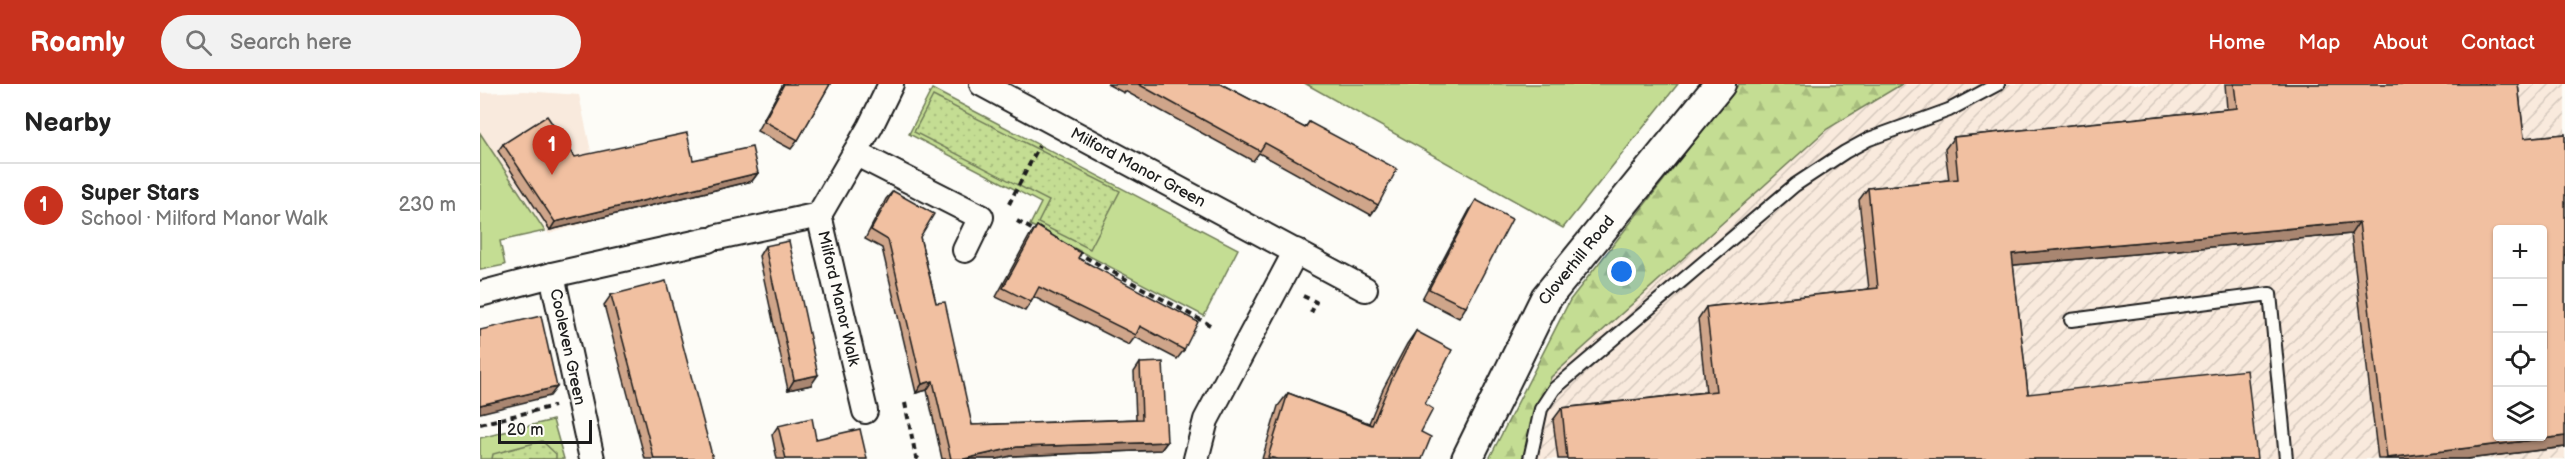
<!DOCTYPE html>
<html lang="en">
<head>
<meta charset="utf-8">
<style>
  :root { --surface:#fff; --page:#f2f2f2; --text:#222; --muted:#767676; --line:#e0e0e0; --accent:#c8321e }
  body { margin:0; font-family:"Balsamiq Sans",sans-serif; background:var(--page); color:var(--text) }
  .controls { position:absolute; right:18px; bottom:18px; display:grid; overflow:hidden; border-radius:6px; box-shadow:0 2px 4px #0004 }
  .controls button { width:54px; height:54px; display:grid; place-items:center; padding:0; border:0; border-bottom:2px solid var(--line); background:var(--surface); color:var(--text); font:30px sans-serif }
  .scale { position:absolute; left:18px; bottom:15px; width:94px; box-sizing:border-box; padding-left:6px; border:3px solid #1c1c1c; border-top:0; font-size:16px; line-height:21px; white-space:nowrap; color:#1c1c1c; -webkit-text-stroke:4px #fdfcf7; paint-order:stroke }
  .you { position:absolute; left:1142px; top:188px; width:21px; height:21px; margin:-15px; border:4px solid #fff; border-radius:50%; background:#1a73e8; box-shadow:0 0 0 9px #1a73e833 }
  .badge { display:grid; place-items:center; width:39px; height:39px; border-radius:50%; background:var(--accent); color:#fff; font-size:20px; font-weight:700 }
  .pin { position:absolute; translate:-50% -50px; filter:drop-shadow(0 2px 3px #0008) }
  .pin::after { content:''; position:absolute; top:32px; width:21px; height:18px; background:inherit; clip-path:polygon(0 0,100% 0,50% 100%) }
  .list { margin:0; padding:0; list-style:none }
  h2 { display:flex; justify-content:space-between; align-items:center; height:78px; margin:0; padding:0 24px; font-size:26px }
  h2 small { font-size:20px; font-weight:400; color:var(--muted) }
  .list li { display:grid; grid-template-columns:39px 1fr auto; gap:18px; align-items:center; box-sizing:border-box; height:84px; padding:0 24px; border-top:2px solid var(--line) }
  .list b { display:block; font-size:22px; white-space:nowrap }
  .list p { margin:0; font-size:20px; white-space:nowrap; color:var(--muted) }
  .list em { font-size:20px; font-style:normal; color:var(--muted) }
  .icon { flex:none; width:33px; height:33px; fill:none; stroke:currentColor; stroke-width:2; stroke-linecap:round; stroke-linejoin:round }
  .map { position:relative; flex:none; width:2085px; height:375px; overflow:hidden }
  header { display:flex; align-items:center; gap:36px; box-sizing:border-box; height:84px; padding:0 30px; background:var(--accent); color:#fff }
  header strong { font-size:28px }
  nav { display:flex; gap:33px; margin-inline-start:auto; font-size:21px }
  .search { width:420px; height:54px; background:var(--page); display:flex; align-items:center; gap:15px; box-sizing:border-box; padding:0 21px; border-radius:33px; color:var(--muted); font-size:22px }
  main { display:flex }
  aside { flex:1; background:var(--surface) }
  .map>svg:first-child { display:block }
</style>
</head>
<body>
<header>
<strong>Roamly</strong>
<div class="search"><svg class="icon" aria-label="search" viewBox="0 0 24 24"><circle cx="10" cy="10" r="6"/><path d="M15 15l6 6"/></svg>Search here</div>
<nav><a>Home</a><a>Map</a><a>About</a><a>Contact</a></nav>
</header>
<main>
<aside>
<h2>Nearby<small></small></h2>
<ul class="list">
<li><span class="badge">1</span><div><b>Super Stars</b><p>School · Milford Manor Walk</p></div><em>230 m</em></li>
</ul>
</aside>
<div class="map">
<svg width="2085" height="375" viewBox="0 0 2085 375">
  <defs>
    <pattern id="industrial-furrows" width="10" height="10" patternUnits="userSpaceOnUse" patternTransform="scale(1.5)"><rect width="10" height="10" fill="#f9eadd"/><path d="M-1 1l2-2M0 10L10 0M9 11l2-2" fill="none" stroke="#d5c8bd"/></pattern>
    <pattern id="forest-firs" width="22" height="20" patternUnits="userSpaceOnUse" patternTransform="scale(1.5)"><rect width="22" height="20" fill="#c4dd93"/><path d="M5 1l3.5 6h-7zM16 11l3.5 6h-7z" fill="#a8bd7e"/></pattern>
    <pattern id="park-dots" width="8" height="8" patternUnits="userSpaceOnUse" patternTransform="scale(1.5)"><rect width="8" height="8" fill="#c4dd93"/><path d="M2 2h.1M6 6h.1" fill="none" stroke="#a8bd7e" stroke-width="1.8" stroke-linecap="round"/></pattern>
  </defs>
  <rect width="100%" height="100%" fill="#fdfcf7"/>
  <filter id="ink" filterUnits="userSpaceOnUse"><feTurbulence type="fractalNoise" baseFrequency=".0167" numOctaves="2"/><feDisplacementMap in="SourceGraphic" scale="12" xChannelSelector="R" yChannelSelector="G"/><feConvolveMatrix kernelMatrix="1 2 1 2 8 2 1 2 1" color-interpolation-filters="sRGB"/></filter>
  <g filter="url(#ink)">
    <path fill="#f9eadd" d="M45,7l54,4 26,122 -56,17 -69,-101v-40z"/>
    <path fill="url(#industrial-furrows)" fill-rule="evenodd" d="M1422,0h663v375h-1043l29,-82 276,-248zM2018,146h44v206h-44z"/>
    <g fill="#c4dd93" stroke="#707c58" stroke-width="1.5">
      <path d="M826,0h372l-115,144z"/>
      <path d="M452,5l306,160 -34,67 -174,-91 11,-22 -132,-69z"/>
      <path d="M0,49l65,98 -45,10 5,24 -25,5z"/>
      <path d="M73,336l11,39h-84v-21z"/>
    </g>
    <path fill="url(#forest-firs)" stroke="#707c58" stroke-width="1.5" d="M1259,0h163l-75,45 -276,248 -29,82h-33l81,-159z"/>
    <g fill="url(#park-dots)" stroke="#707c58" stroke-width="1.5">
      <path d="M453,12l187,95 -30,58 -52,-26 11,-22 -135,-69z"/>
      <path d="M62,357l14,13v5h-64l1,-5z"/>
    </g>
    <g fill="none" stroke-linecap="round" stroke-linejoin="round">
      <g stroke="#1c1c1c" stroke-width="16">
        <g id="service">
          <path d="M1591,236l199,-26 16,165"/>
          <path d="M1050,375l11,-50 13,-20 241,-204 50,-33 24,-13 80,-29 49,-26"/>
        </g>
      </g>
      <g stroke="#1c1c1c" stroke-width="28">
        <g id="minor">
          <path id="s1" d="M502,0l383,205"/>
          <path d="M375,69l126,64 -16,33"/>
          <path d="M339,131l51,-88 21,-43"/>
          <path id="s2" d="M238,153l101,-22 46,196"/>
          <path d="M72,191l156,-35"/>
          <path id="s3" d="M0,210l72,-19 40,184"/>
          <path d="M716,375l10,-39 90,-169"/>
        </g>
      </g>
      <g stroke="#1c1c1c" stroke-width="34">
        <g id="tertiary">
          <path id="s4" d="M987,375l79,-161 174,-214"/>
        </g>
      </g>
      <g stroke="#1c1c1c" stroke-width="4" stroke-dasharray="6 4.5" stroke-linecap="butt">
        <path d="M529,120l30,-58"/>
        <path d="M537,137l20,11"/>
        <path d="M596,168l134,73"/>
        <path d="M823,212l13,6 -5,11"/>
        <path d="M425,319l11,54 3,2"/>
        <path d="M0,340l74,-18"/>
      </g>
      <use href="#service" stroke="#fdfcf7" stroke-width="12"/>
      <use href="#minor" stroke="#fdfcf7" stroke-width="24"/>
      <use href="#tertiary" stroke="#fdfcf7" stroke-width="30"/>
    </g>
    <g fill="#cfa58a" stroke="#1c1c1c" stroke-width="1.5">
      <path d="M303,0h47l-32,56 -7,9 -34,-18z"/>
      <path d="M627,0h114l84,44 4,-6 69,83 -7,10 -112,-62 -6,8 -128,-70 -1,2z"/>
      <path d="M1745,0h293l6,54 41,-4v313l-98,12h-89l-27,-225 -338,31 15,129 229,65h-699l-5,-39 9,-12 144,-16 -8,-73 8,-12 163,-18 -10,-89 9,-12 81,-8 -4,-31 9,-12 273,-28z"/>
      <path d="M23,60l72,13 118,3 65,13 -6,8 -202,49 -52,-79z"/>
      <path d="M413,107l27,46 16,66 36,122 164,-6 -2,-47 6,-9 27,79 -6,8 -150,6 -14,3h-55l-15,-69 -11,3 -34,-145 -17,-9 21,-40z"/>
      <path d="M996,116l-10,107 -7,11 -37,-19 47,-88z"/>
      <path d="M557,142l41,32 106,92 -7,9 -42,-22 -6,8 -95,-48 -9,14 -29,-14 34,-62z"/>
      <path d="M285,162l46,139 -23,5 -29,-134z"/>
      <path d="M131,211l102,164h-68l-41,-154z"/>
      <path d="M936,247l9,73 -4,28 1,27h-160l16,-53 10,-13 81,30 14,-34 24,-45z"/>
      <path d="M298,342l38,13 51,20h-90l-5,-24z"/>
    </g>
    <g fill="#a98671" stroke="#1c1c1c" stroke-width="1.5">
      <path d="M278,89l-6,8 -202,49 5,-8z"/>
      <path d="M1879,138l-8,12 -347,32 8,-12z"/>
      <path d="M338,291l-7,10 -23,5 6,-10z"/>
      <path d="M453,297l-6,9 -11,3 6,-9z"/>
      <path d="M77,303l-7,9 -70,17v-8z"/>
      <path d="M2085,352v11l-98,12h-81l1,-1z"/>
      <path d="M687,358l-6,8 -150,6 -14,3h-33l53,-12z"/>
    </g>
    <g fill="#f1c0a1" stroke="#1c1c1c" stroke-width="1.5" fill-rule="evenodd">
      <path d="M304,0h46l-32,56 -34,-19z"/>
      <path d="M658,0h83l84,44 4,-6 88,47 -19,36 -113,-62 -5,8z"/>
      <path d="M1754,0h284l6,54 41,-4v302l-178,22 -28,-236 -347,32 16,140 219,-24 10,89h-690l-5,-51 154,-17 -10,-84 172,-19 -10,-100 90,-9 -4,-42 283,-29zM2018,146h44v206h-44z"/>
      <path d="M67,32l28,41 112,-24 6,27 59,-13 6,26 -203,49 -52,-78z"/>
      <path d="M413,107l41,23 -14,23 16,66 9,-1 27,123 170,-6 -2,-56 23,-1 4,80 -150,5 -53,12h-13l-18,-78 -11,3 -34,-144 -17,-10z"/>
      <path d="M996,116l36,19 -46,88 -37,-18z"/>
      <path d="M557,142l44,27 -3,5 120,64 -14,28 -44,-24 -4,9 -97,-48 -8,15 -28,-14z"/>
      <path d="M309,157l29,134 -24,5 -29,-134z"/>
      <path d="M186,197l47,178h-59l-43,-164z"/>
      <path d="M61,232l16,71 -77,18v-75z"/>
      <path d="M936,247l36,19 -27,54 8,5 -12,23 10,5 -9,22h-144l-10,-2 20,-64 84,32 21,-49z"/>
      <path d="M332,334l4,21 44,-10 7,30h-81l-8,-33z"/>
    </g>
  </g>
  <g text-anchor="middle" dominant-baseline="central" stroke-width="4.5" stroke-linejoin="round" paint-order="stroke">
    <g font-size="16" fill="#1c1c1c" stroke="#fdfcf7">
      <text stroke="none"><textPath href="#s1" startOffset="177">Milford Manor Green</textPath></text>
      <text stroke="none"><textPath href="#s4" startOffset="228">Cloverhill Road</textPath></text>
      <text stroke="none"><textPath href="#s2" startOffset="189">Milford Manor Walk</textPath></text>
      <text stroke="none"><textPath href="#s3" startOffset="148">Cooleven Green</textPath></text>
    </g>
  </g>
</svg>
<div class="controls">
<button>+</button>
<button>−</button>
<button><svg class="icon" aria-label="locate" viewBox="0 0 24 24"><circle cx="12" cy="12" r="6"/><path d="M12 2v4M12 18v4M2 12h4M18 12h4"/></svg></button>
<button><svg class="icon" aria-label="layers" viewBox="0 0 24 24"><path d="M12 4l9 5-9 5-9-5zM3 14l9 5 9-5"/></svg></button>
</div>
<div class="scale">20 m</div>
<div class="you"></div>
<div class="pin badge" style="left:72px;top:91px">1</div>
</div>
</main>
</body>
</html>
